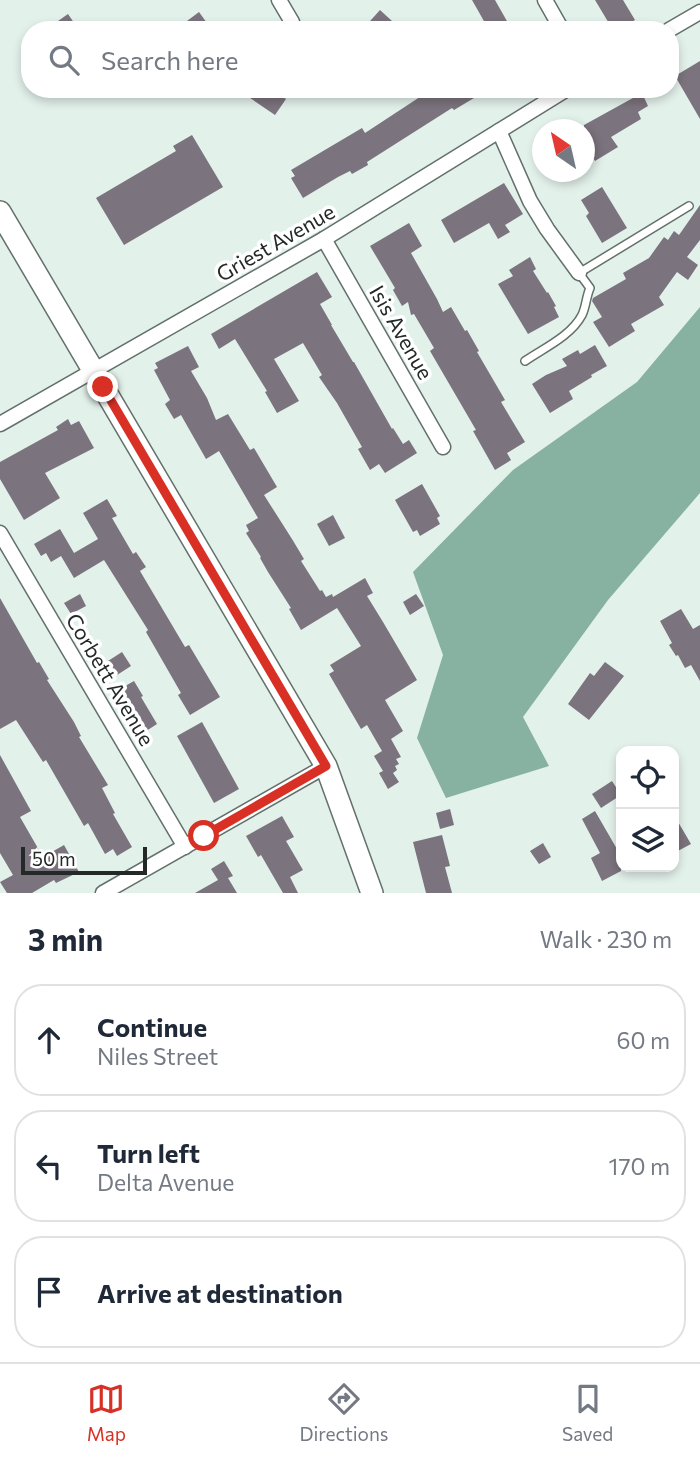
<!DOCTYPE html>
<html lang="en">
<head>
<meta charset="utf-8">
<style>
  :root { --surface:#fff; --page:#f6f6f7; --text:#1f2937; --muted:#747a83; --line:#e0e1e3; --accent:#d93025 }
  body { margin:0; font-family:Commissioner,sans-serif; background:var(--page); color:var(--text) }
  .controls { position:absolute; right:21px; bottom:21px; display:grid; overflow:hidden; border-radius:14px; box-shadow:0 4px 10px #0003 }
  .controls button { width:63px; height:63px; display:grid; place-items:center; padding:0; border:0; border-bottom:2px solid var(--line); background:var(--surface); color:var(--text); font:35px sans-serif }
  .compass { position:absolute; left:532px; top:119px; width:63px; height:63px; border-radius:50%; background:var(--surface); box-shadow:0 4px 10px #0003; rotate:326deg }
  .scale { position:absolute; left:21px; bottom:18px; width:126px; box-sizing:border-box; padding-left:7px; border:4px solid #232927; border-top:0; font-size:19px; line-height:24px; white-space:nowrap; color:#232927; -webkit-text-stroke:5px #fff; paint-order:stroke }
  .stop { position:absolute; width:21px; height:21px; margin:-16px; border:5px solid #d93025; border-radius:50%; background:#fff }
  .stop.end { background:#d93025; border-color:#fff; box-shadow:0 2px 7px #0008 }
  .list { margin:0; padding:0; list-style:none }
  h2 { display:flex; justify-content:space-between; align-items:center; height:91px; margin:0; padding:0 28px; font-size:30px }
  h2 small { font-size:23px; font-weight:400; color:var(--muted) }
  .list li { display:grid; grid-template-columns:46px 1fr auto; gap:21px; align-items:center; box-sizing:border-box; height:112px; margin:0 14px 14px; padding:0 14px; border:2px solid var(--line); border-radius:28px }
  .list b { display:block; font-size:26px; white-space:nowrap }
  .list p { margin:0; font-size:23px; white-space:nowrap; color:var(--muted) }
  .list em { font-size:23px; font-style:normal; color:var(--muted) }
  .icon { flex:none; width:38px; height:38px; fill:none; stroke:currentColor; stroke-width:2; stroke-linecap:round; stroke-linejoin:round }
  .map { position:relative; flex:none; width:700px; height:893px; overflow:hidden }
  .search { position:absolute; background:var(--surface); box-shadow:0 4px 10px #0003; left:21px; right:21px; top:21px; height:77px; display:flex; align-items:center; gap:18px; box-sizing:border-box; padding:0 24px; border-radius:28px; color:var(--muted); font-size:26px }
  .sheet { height:469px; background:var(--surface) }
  nav { display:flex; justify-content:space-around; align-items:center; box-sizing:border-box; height:98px; border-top:2px solid var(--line); background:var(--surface); font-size:19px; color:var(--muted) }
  nav a { display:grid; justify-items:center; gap:4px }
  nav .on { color:var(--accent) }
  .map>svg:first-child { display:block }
</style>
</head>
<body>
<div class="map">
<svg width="700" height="893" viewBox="0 0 700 893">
  <rect width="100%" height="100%" fill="#e3f1eb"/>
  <path fill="#87b2a2" d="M700,307v186l-92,107 -85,117 26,49 -103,32 -29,-60 26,-83 -30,-83 100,-102 124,-88z"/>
  <g fill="#7b737d">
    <path d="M472,0h23l17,30h-23z"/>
    <path d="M595,0h28l12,20 -9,5 3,5h-16z"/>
    <path d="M380,10l12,11 -8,9h-22z"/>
    <path d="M199,12l13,18h-37z"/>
    <path d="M68,14l11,16h-17l-4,-9z"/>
    <path d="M700,61v58l-25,-43z"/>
    <path d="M237,89h47l-4,6 6,4 -11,16z"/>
    <path d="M432,89h57l-35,21 -2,-2 -85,54 1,3 -16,9 -2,-3 -12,6 -35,21 -12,-20 4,-2 -4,-6 71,-42 3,5z"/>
    <path d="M642,93l6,13 -10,6 3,7 -30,18 7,10 -23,14 -11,-18v-18z"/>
    <path d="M192,135l31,52 -99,58 -28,-47 80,-47 -3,-5z"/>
    <path d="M504,183l19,31 -18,11 5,7 -12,7 -9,-16 -35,20 -13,-23z"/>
    <path d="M602,187l25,41 -25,15 -16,-27 3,-3 -8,-13z"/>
    <path d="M700,205v35l-13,17 11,8 -10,15 -11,-8 -18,25 5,8 -33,19 4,7 -26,16 -16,-25 9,-5 -10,-16 1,-3 33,-19 -3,-6 26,-15 15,-21 4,3 6,-9 5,4z"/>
    <path d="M409,223l13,23 -11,7 26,46 6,13 8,-5 14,24 2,-1 12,21 -2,1 28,48 -4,2 24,40 -18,11 4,7 -16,10 -22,-39 3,-1 -46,-79 4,-3 -20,-34 -3,1 -3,-13 -6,4 -9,-16 2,-2 -25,-42z"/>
    <path d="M530,257l6,12 -3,2 14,22 1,-1 8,14 -2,1 5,10 -31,17 -30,-50 15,-8 -4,-6z"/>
    <path d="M317,272l15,25 -12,7 12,21h-1l22,37h1l38,67 1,-1 10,16 6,-4 8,13 -32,20 -6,-9 -9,6 -12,-21 4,-2 -25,-44 -18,-26 3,-2 -19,-32 -29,16 25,42 -22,12 -12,-21 2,-1 -32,-52 -16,10 -8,-15z"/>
    <path d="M595,345l12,21 -16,9 1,2 -23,14 4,8 -23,14 -18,-29 14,-9 21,-9 -5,-7 16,-9 2,4z"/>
    <path d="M188,346l11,21 -8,4 16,27 9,22 12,-6 22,36 4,-2 23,39 -13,8 28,44 12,20 -3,2 19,30 2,-1 4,7 6,-3 1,3 32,-19 8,15 -6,3 16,26 34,58 -32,20 18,31 -12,8 10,18 -5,2 3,5 -4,2 2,4 -4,3 6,9 -11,7 -9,-16 4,-2 -9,-15 8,-5 -15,-26 -6,4 -32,-55 5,-3 -4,-6 31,-19 -24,-38 -36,22 -12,-21 2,-1 -23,-36 -8,-14 1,-1 -15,-24 3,-2 -3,-6 12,-7 -39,-67 -13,8 -25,-44 -7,4 -9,-15 5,-4 -16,-30 4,-2 -3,-5z"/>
    <path d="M68,419l3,6 8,-4 15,27 -49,25 15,25 -36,22 -24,-41v-17l58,-32 -2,-3z"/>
    <path d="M422,484l18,32 -3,2 3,6 -20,12 -3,-6 -4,2 -18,-32z"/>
    <path d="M107,499l10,17 -5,2 21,36 3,-2 10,15 -6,4 45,76 4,-2 31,52 -30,18 -12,-20 3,-2 -35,-61 2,-2 -44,-70 -30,18 -13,-22 -10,6 -5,-9 -5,3 -7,-12 26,-15 14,24 24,-14 -15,-26z"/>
    <path d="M333,515l12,23 -16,8 -12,-22z"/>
    <path d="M80,594l6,12 -15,8 -7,-11z"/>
    <path d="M416,594l8,12 -14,9 -7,-13z"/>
    <path d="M0,598l37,65 2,-1 10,17 -2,1 27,42 7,14 -2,1 29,48 -6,3 13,25 -2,1 19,33 -15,9 -4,-7 -8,5 -17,-31 -4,3 -38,-66 -3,2 -27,-42 -16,9z"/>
    <path d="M681,609l12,20 7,-4v56l-9,-16 -6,3 -7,-13 -2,1 -7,-11 3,-2 -12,-22z"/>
    <path d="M122,652l9,14 -14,9 -9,-14z"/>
    <path d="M605,662l19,14 -35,44 -21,-16 22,-31 4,3z"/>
    <path d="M134,681l9,15 -2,1 16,27 -14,9 -23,-44z"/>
    <path d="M202,722l37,67 -25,14 -37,-67z"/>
    <path d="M0,755l31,56 -11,6 23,40 21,-12 15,27 -23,11 -2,-3 -22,13h-25l-7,-11 13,-7 -13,-22z"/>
    <path d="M612,781l9,14 -20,13 -9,-14z"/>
    <path d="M450,809l4,16 -14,4 -4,-16z"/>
    <path d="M595,811l26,45v15l-19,10 -11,-23 9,-5 -18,-34z"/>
    <path d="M674,815l17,29 -17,9z"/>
    <path d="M282,816l12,21 -8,4 17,29 -13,7 8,16h-15l-22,-38 -3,2 -12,-21z"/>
    <path d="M442,835l8,31 -5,1 7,26h-26l-13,-51z"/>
    <path d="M543,843l8,14 -12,7 -9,-13z"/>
    <path d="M224,861l9,15 -5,2 9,15h-42l23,-13 -7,-11z"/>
  </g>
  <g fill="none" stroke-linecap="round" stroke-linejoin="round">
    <g stroke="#63706b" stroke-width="10">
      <path id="lane" d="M525,361c19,-13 46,-25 57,-46 4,-8 4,-18 8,-27l-11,-15 110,-67"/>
    </g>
    <g stroke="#63706b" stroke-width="17">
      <g id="street">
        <path d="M279,0l13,22"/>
        <path d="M545,0l17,30"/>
        <path d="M669,30l31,-18"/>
        <path d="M499,131l31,70 17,28 32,44"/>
        <path d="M324,239l119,208"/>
        <path d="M0,424l324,-185 243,-150"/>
        <path d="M0,533l185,314"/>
        <path d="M103,893l223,-127"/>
      </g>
    </g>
    <g stroke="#63706b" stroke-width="24">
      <path id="secondary" d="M0,212l326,554 46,127"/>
    </g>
    <use href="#lane" stroke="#fff" stroke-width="7"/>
    <use href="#street" stroke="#fff" stroke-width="14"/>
    <use href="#secondary" stroke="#fff" stroke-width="21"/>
  </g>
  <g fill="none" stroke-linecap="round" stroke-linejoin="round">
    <path stroke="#d93025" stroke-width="9" d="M103,387l223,379 -122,70"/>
  </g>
  <g text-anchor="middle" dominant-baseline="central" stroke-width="7" stroke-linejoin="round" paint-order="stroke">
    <g font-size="21" fill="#232927" stroke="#fff">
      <text transform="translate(275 242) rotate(-30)">Griest Avenue</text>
      <text transform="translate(402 332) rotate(60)">Isis Avenue</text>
      <text transform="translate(111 679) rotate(59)">Corbett Avenue</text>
    </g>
  </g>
</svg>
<div class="controls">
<button><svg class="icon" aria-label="locate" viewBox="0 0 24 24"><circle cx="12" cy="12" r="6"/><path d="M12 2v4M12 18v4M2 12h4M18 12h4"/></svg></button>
<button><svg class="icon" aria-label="layers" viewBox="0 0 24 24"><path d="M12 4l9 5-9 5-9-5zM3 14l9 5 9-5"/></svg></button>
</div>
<svg class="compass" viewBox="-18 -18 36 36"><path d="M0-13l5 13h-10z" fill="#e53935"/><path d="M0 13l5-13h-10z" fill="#747a83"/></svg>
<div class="scale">50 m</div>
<div class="stop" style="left:204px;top:836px"></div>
<div class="stop end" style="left:103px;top:387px"></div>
<div class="search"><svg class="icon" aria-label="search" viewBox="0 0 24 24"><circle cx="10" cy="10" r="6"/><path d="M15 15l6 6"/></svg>Search here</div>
</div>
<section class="sheet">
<h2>3 min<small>Walk · 230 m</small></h2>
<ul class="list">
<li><svg class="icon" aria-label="ahead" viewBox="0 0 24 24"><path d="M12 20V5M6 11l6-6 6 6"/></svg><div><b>Continue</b><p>Niles Street</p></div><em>60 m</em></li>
<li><svg class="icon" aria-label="left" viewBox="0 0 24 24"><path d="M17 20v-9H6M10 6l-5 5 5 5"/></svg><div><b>Turn left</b><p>Delta Avenue</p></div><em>170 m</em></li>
<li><svg class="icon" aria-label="arrive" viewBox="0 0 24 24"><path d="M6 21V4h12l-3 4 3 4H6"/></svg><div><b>Arrive at destination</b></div></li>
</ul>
</section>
<nav>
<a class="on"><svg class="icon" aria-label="map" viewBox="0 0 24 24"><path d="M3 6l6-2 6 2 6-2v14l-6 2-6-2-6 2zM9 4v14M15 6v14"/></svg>Map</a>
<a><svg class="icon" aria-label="directions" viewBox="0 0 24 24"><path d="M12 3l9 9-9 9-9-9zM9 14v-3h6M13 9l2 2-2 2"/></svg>Directions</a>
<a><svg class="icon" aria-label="saved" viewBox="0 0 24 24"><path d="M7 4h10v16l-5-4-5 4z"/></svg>Saved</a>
</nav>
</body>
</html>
